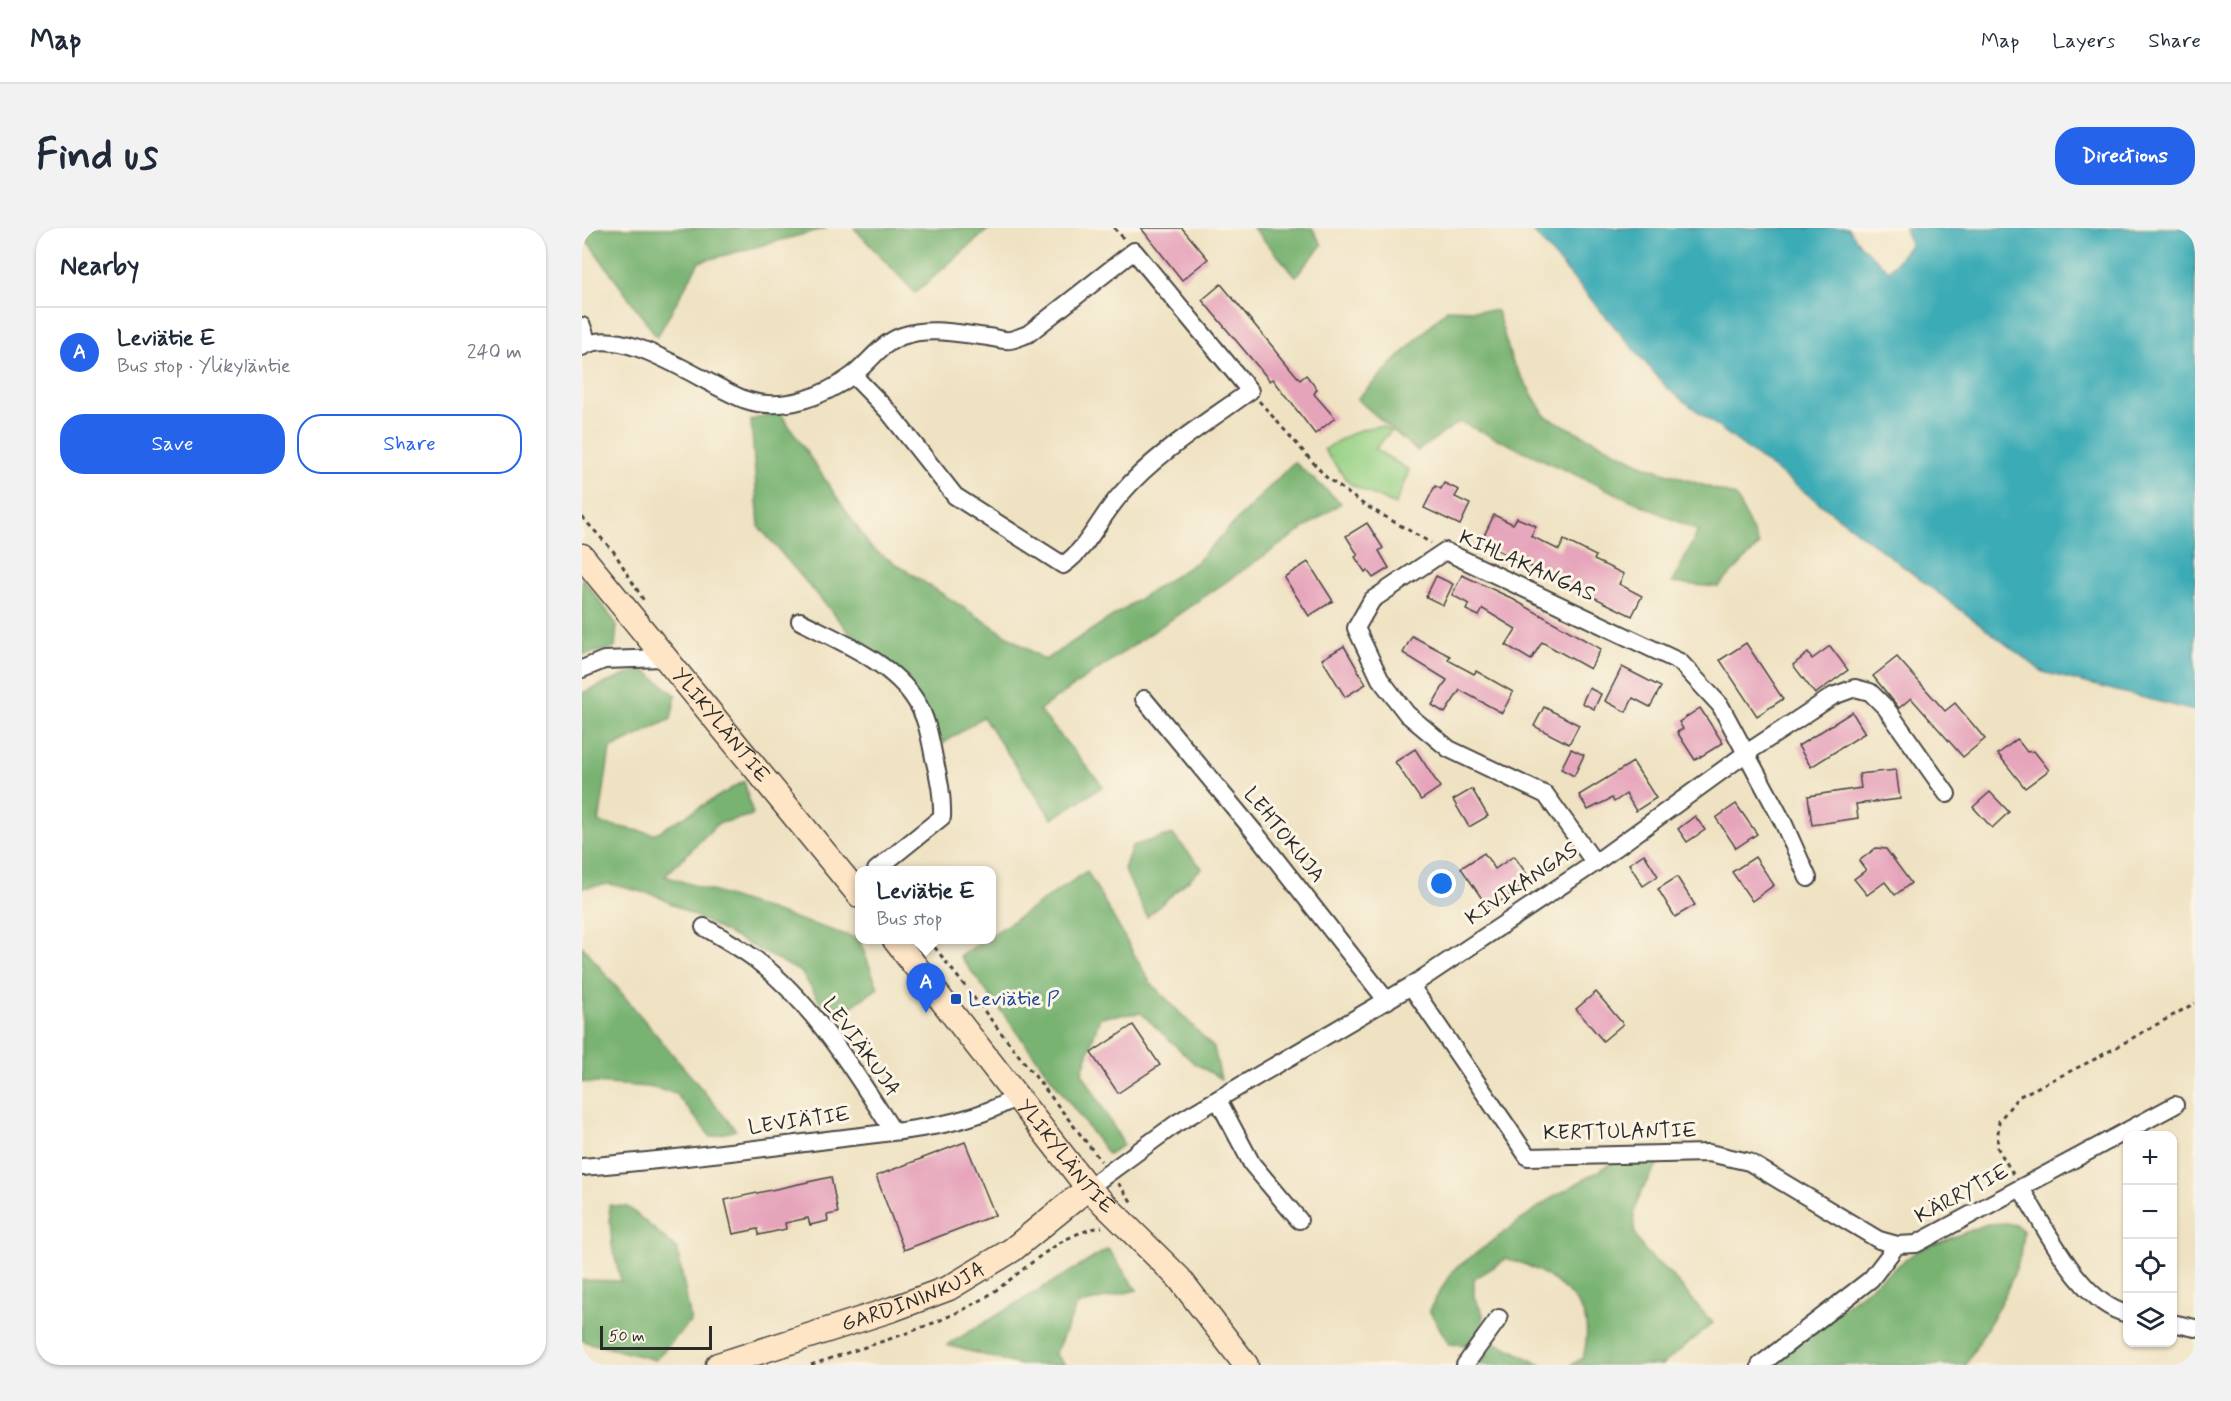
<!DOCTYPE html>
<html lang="en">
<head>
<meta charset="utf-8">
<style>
  :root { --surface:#fff; --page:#f2f2f3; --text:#1f2937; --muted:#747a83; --line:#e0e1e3; --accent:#2563eb }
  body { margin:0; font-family:Mynerve,sans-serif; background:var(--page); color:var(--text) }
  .controls { position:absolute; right:18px; bottom:18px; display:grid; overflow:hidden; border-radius:12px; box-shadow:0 2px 4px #0004 }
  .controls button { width:54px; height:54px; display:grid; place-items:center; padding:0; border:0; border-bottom:2px solid var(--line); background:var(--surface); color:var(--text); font:30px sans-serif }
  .scale { position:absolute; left:18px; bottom:15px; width:112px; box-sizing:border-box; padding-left:6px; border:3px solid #2b2b2b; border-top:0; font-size:16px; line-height:21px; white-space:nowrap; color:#2b2b2b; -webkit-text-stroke:4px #fcf5e5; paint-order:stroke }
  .you { position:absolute; left:860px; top:656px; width:21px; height:21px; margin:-15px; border:4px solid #fff; border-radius:50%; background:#1a73e8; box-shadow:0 0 0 9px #1a73e833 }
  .badge { display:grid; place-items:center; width:39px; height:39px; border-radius:50%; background:var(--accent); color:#fff; font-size:20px; font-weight:700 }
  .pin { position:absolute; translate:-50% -50px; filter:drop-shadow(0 2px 3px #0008) }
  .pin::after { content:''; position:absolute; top:32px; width:21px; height:18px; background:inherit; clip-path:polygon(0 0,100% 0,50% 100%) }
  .popup { position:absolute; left:273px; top:638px; width:141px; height:78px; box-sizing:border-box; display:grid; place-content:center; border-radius:12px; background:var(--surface); filter:drop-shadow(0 2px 4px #0005); font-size:20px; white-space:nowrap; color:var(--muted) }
  .popup b { font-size:22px; color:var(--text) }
  .popup::after { content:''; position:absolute; left:50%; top:100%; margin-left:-12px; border:12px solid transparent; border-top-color:var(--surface) }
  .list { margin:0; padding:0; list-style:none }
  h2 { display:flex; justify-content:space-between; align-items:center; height:78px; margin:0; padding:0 24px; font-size:26px }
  h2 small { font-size:20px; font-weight:400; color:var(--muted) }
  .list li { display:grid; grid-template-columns:39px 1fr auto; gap:18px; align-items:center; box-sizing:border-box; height:90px; padding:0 24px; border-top:2px solid var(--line) }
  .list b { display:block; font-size:22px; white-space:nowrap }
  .list p { margin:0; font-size:20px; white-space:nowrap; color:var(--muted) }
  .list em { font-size:20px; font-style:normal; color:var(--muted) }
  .actions { display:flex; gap:12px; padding:18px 24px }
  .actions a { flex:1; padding:14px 0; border:2px solid var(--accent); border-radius:24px; text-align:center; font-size:21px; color:var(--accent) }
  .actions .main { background:var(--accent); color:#fff }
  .icon { flex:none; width:33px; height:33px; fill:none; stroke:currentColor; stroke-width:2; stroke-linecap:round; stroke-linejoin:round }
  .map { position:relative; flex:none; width:1613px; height:1137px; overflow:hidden; border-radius:24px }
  header { display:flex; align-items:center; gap:36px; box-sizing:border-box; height:84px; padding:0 30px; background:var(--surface); border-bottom:2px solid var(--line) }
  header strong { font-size:28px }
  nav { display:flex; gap:33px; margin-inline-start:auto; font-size:21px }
  .intro { display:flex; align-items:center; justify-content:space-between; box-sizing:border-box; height:144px; padding:0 36px }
  h1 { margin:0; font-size:42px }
  .button { padding:15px 27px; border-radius:24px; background:var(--accent); color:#fff; font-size:21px; font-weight:700 }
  main { display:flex; gap:36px; padding:0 36px }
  aside { flex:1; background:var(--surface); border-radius:24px; box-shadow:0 2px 4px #0004 }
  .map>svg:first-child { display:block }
</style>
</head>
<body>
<header>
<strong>Map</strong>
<nav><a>Map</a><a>Layers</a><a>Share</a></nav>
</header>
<div class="intro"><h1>Find us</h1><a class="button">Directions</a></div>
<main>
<aside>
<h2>Nearby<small></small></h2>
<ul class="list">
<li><span class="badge">A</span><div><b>Leviätie E</b><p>Bus stop · Ylikyläntie</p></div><em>240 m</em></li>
</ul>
<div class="actions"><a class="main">Save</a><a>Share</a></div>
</aside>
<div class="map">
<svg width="1613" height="1137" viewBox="0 0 1613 1137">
  <rect width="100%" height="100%" fill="#fcf5e5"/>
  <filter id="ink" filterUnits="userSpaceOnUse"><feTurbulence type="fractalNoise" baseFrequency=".0167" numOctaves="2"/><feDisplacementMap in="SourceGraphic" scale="12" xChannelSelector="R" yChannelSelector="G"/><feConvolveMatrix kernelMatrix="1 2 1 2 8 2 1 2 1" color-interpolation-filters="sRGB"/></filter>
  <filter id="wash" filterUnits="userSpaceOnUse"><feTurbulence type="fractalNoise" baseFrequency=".008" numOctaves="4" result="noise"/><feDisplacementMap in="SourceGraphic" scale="24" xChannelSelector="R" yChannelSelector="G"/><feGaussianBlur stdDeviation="1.35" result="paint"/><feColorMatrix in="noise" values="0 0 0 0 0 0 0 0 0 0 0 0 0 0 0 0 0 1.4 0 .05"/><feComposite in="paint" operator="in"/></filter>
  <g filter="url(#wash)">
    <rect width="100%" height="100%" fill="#efe2c2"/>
    <path fill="#97d185" stroke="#617e58" stroke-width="1.5" d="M799,198l10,5 -16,18 34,21 -14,35 -45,-21 -26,-34c18,-12 35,-23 57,-24z"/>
    <g fill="#79b372" stroke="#526f4e" stroke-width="1.5">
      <path d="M7,0h238l-128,34 -42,75 -69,-95z"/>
      <path d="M272,0h136l-75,65z"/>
      <path d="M671,0h59l10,17 -26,31z"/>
      <path d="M865,81l50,2 15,50 33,55 100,50 91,30 23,49 -41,42 -46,-4 26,-52 -238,-109 -43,29 -60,-52z"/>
      <path d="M197,183l92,137 174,112 150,-97 99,-101 47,41 -302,207 64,76 -51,33 -69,-102 -39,26 -185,-216 -8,-107z"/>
      <path d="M0,349l35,48 -2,23 -33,7z"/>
      <path d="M60,440l34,27 -5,24 -61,30 -11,74 56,11 89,-53 9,34 -36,9 -52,52 194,63 19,49 -46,32 -31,-48 -146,-77 -45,-11 -28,4v-195z"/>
      <path d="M590,606l30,34 -55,49 -23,-48 8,-23z"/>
      <path d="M505,643l63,111 64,66 7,31 -27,-16 -53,-50 -41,4 -18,55 42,73 -16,9 -148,-198 25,-16h7v-5z"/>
      <path d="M0,718l154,184 -25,7 -36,-44 -27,-6 -66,-5z"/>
      <path d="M1042,928l38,3c-18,24 -42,61 -19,89 7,10 18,17 27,26 15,16 28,33 43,49l-51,42h-91l12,-7c4,-16 7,-36 -3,-51 -16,-24 -47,-43 -74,-48l-32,20v18l9,17 -2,19 -14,12 -18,-1 -20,-34 23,-39 95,-70z"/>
      <path d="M27,977l19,2 49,42 14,72 -36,39 -73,-19v-61l39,1 -9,-35z"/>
      <path d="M1424,995l10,2 7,6c4,35 -40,102 -57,134h-197l148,-114 70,-27z"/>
      <path d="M526,1021l29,41 -60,15 -22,49 10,11h-45l-73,-20z"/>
      <path d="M912,1115c19,4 30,16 48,22h-63z"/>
    </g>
    <path fill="#3aabb5" stroke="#326b70" stroke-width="1.5" d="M948,0h318l14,19 27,24 21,-26 -5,-17h290v483l-152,-39 -375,-283z"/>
    <g id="blocks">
      <g fill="#e6a4bb">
        <path d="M559,0h41l26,31 -26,21z"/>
        <path d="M639,56l79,96 6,-5 11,14 -3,5 21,24 -20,16 -42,-55 -3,2 -68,-81z"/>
        <path d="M862,255l15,7 -4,7 15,7 -10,21 -36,-17 11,-22 6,3z"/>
        <path d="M912,287l19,9 4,-6 19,8 -5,10 28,14 5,-10 32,16 -2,4 30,14 -5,10 23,12 -10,20 -151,-74z"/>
        <path d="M785,295l16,25 -4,3 10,17 -16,10 -6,-8 -2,2 -10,-15 3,-2 -12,-19z"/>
        <path d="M726,334l25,39 -24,15 -25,-39z"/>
        <path d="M880,347l47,22 92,52 -11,20 -48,-27 -11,18 -25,-15 10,-16 -33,-20 -4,7 -13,-6 3,-6 -17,-9z"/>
        <path d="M854,348l17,8 -10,21 -17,-8z"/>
        <path d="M830,408l38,20 -2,4 26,14 2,-3 37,21 -11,21 -42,-23 -15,23 -13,-8 15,-25 -44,-27z"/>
        <path d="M1164,415l37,56 -26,17 -37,-56z"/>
        <path d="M762,418l22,38 -21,13 -23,-38z"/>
        <path d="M1248,418l18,24 -33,24 -22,-29 15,-12 4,6z"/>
        <path d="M1315,429l48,54 10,-8 30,36 -22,18 -52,-59 -12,10 -26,-32z"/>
        <path d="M1040,439l39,20 -11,20 -17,-9 -7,14 -21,-11z"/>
        <path d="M1007,460l12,6 -7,15 -12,-6z"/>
        <path d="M962,479l35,18 -10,19 -35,-18z"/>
        <path d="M1118,480l23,35 -28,17 -18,-28 6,-3 -4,-7z"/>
        <path d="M1270,484l13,21 -54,34 -13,-21z"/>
        <path d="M1435,511l10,13 7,-1 15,19 -24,18 -27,-34z"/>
        <path d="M833,521l25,38 -19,13 -26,-38z"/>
        <path d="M989,521l13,6 -10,21 -13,-7z"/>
        <path d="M1051,534l23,36 -20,13 -10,-17 -12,8 -2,-4 -24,12 -9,-15z"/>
        <path d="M1314,542l4,29 -44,5 2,14 -46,7 -4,-29 53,-8 -2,-14z"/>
        <path d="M890,561l16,27 -19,11 -16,-27z"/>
        <path d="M1408,564l19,20 -17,16 -19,-21z"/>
        <path d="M1154,576l21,30 -21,14 -20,-30z"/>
        <path d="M1113,588l10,14 -18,12 -9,-13z"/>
        <path d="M1294,620l10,1 25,34 -16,12 -10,-13 -18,13 -13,-16 12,-9 -7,-9z"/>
        <path d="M902,625l11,16 19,-13 17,24 -42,29 -28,-41z"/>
        <path d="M1062,626l14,22 -15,10 -14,-22z"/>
        <path d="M1173,629l19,28 -22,16 -20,-29z"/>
        <path d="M1095,649l18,28 -20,12 -17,-28z"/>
        <path d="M1014,764l27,32 -20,17 -27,-32z"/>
        <path d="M551,797l27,40 -42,28 -27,-40z"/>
        <path d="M383,914l30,73 -91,35 -28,-74z"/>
        <path d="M249,949l7,36 -11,2 1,6 -18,4 -2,-7 -23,5 1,6 -27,6 -1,-6 -25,5 -8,-34z"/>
      </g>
    </g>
  </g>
  <g filter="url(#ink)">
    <use href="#blocks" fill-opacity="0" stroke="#484642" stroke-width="1.5"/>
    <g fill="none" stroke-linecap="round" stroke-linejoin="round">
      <g stroke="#484642" stroke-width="20">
        <g id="street">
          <path d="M0,98l6,17"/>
          <path d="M0,119c41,-25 124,39 164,53 36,12 77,-3 107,-25 18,-14 27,-31 49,-39 28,-10 58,-2 86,1 7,1 16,4 22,3 6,-1 12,-4 18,-6l106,-83 116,140c-44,32 -94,62 -129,103 -21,23 -32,53 -58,71l-108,-69 -67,-85 -35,-36"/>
          <path d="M218,393c39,20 92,41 116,80 11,17 14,37 18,57 5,19 9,38 8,59l-66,53"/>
          <path d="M0,441l22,-9 60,-2"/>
          <path d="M562,471l112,135 131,167"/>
          <path d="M1013,635l-49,-68 -97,-46 -42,-35 -27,-35 -24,-51 16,-28 73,-49 235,111 40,43 63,117 25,56"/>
          <path d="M122,699c17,10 35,20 51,32 59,45 98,111 138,172"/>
          <path d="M829,758l117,171 181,-4 40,9 130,78 18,5"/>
          <path d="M636,872l34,64 47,56"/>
          <path d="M0,939c85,-7 169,-17 253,-28 60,-8 128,-10 181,-42"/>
          <path d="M506,960l89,-65 234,-137 184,-123 150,-109 88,-58 22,-8 15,4 16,16 61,86"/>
          <path d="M1439,961c25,38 59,115 107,125"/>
          <path d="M1590,1095l23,5"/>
          <path d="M883,1137l34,-47"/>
          <path d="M1178,1137l111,-86 26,-34 19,-1 259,-139"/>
        </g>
      </g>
      <g stroke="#484642" stroke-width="27">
        <g id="secondary">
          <path id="s1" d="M0,328l278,340"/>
          <path id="s2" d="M313,712l193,248 91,90 67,87"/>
          <path id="s3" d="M136,1137l175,-56 56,-21 63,-38 76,-62"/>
        </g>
      </g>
      <g stroke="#484642" stroke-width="3" stroke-dasharray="4.5 4.5" stroke-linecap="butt">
        <path d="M532,0l11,12"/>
        <path d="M677,173l67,76 37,27 68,39"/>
        <path d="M0,289l32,35 30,49"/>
        <path d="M347,712l172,221"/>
        <path d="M1431,946l-16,-27 2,-26 19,-24 79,-39 98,-55"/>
        <path d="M536,955l15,21"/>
        <path d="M229,1137c54,-19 113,-34 163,-61 43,-23 79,-70 128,-77"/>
      </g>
      <use href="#street" stroke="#fff" stroke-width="16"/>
      <use href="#secondary" stroke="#fee5c5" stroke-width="24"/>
    </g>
  </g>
  <rect fill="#1a4fb4" stroke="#fcf5e5" stroke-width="2" x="368" y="765" width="12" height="12" rx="3"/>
  <g text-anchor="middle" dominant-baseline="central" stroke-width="6" stroke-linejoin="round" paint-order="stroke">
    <g font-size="21" fill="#2b2b2b" stroke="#fcf5e5">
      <text transform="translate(945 338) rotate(24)">KIHLAKANGAS</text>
      <text stroke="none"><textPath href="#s1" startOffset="219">YLIKYLÄNTIE</textPath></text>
      <text transform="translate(702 607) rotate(51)">LEHTOKUJA</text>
      <text transform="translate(940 656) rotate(-34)">KIVIKANGAS</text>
      <text transform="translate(279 819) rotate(54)">LEVIÄKUJA</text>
      <text transform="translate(217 893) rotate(-8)">LEVIÄTIE</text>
      <text transform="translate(1038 904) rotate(-1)">KERTTULANTIE</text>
      <text stroke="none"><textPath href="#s2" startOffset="276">YLIKYLÄNTIE</textPath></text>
      <text transform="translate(1380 966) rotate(-28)">KÄRRYTIE</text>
      <text stroke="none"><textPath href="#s3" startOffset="207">GARDININKUJA</textPath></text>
    </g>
    <g font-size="21" fill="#164399" stroke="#fcf5e5" text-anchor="start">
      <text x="386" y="771">Leviätie P</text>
    </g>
  </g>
</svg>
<div class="controls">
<button>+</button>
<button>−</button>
<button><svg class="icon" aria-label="locate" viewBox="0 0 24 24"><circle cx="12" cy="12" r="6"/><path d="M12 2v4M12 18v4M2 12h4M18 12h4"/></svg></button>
<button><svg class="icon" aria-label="layers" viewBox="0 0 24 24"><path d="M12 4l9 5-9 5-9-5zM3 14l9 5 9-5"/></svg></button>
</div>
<div class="scale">50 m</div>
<div class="you"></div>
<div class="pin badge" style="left:344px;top:785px">A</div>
<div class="popup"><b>Leviätie E</b>Bus stop</div>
</div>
</main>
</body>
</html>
